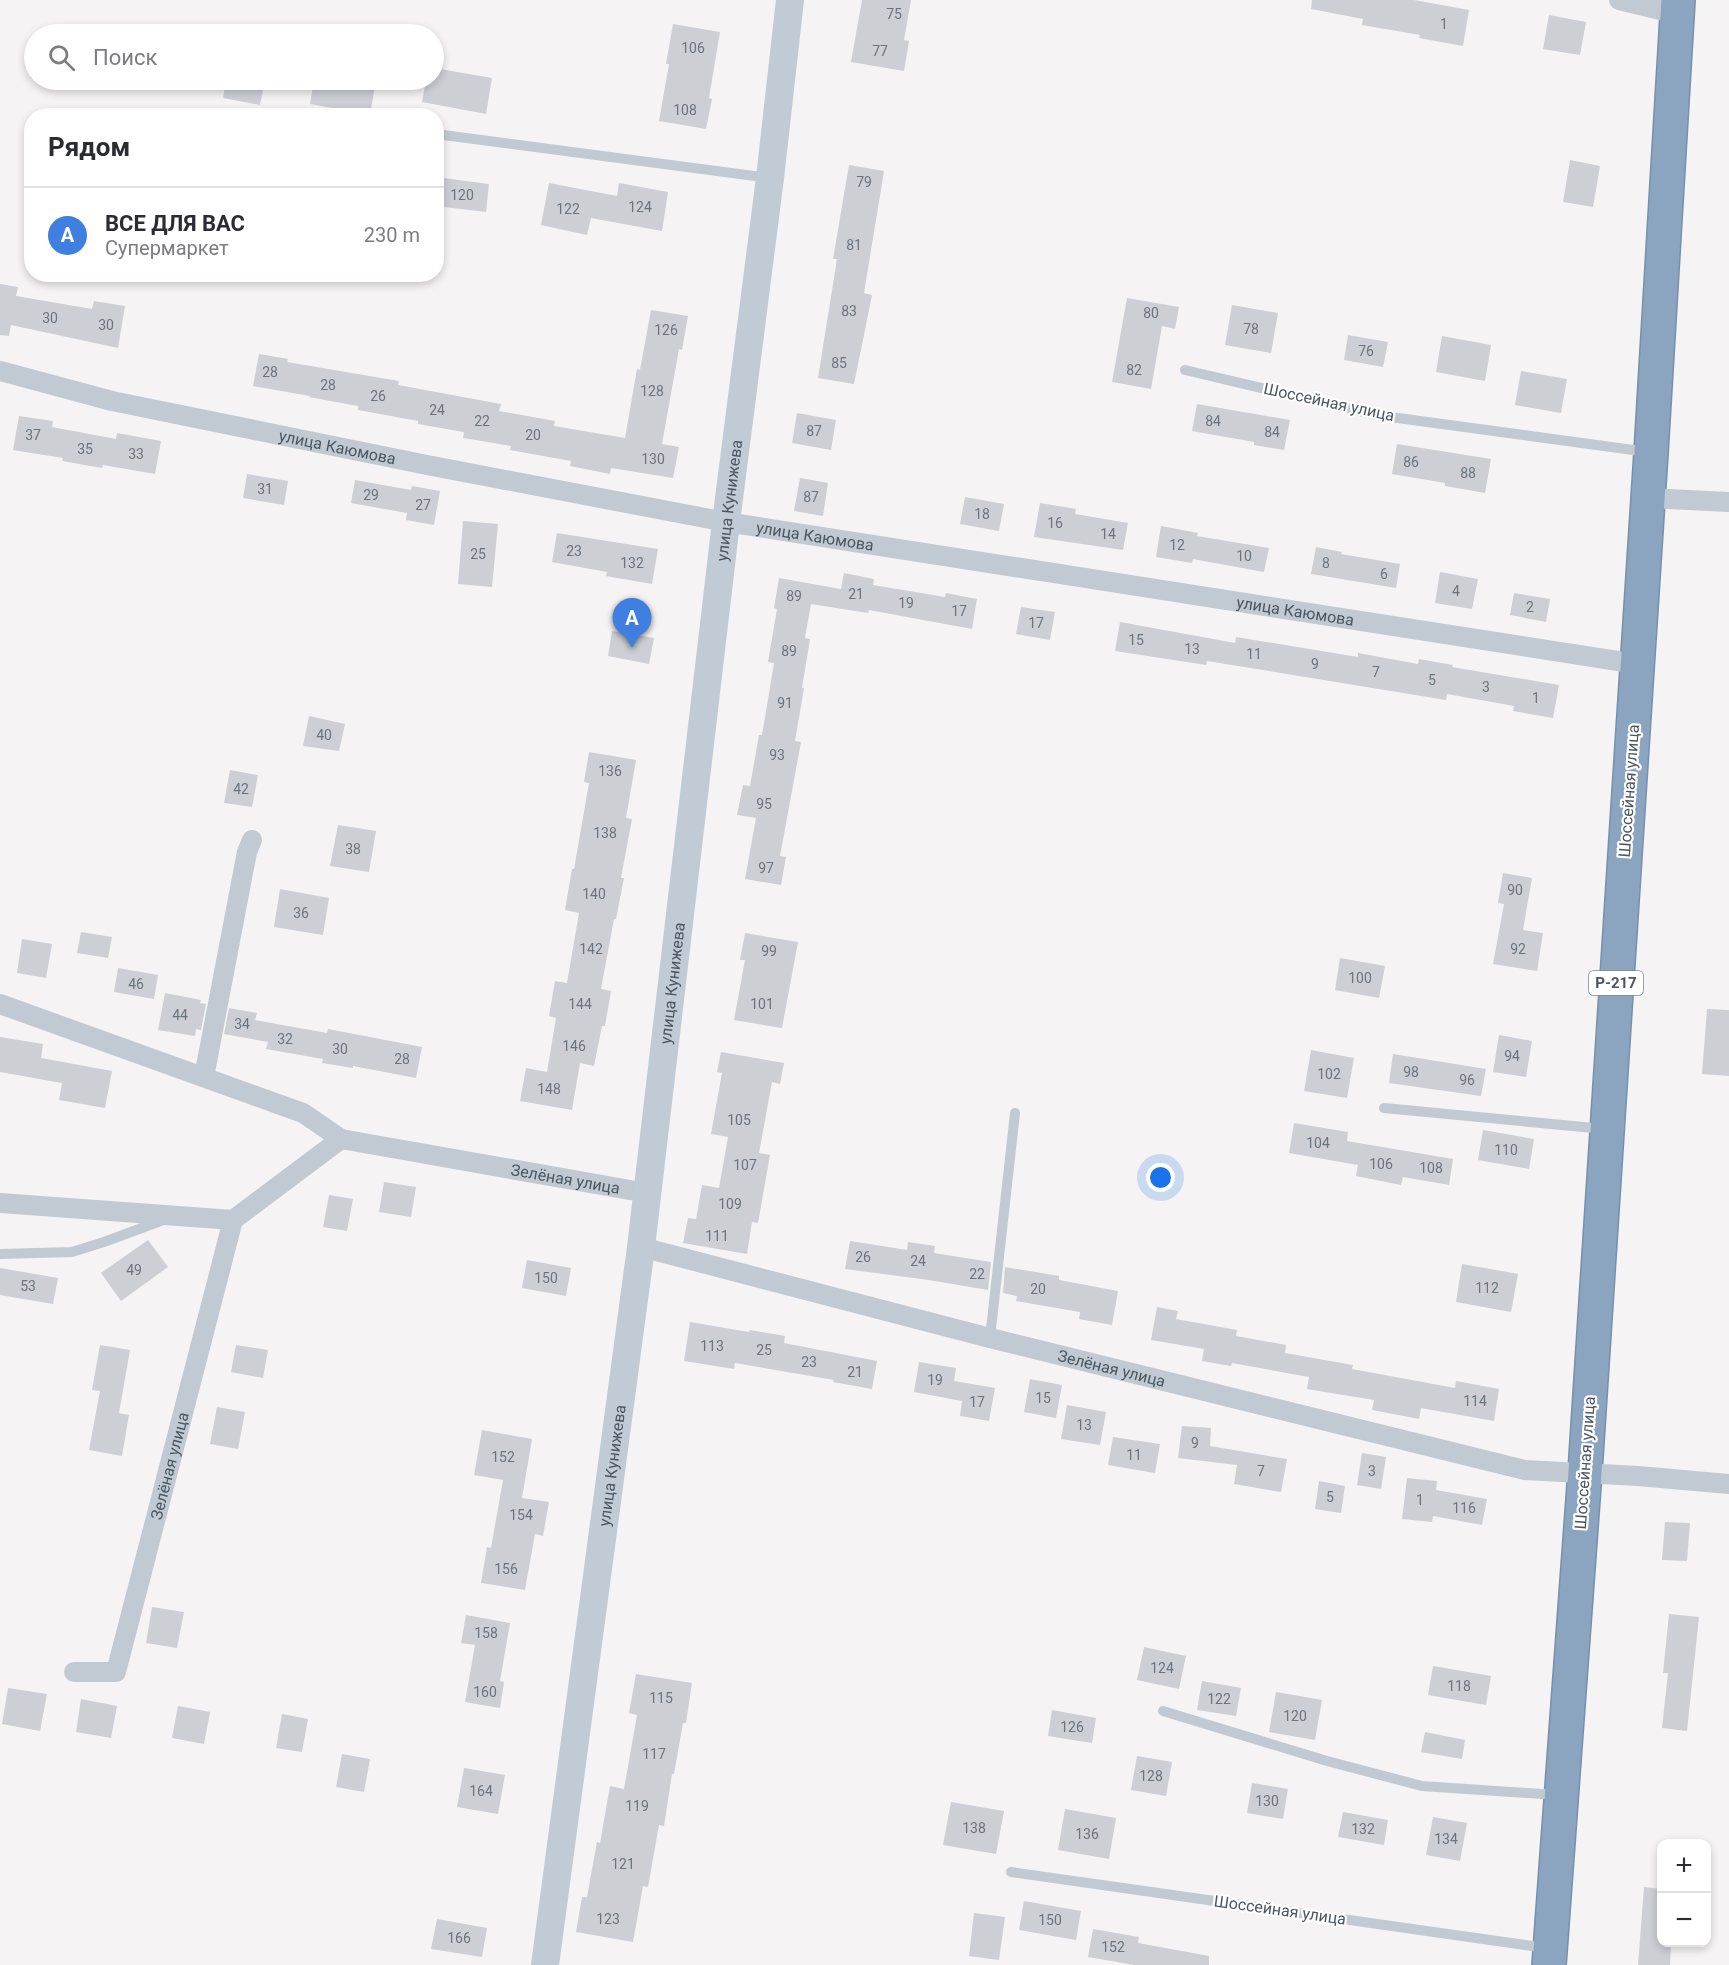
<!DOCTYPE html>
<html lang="ru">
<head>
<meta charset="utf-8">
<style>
  :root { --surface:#fff; --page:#f2f2f3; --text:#2b2b33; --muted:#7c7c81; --line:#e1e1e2; --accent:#1a73e8 }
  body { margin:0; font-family:Roboto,sans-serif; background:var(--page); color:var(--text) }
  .controls { position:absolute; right:18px; bottom:18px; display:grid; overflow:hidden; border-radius:12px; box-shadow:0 3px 9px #0003 }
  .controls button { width:54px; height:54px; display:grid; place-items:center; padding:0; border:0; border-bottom:2px solid var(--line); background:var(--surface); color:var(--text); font:30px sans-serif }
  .you { position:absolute; left:1161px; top:1178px; width:21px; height:21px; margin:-15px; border:4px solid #fff; border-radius:50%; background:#1a73e8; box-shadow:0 0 0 9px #1a73e833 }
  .badge { display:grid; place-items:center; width:39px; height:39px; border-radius:50%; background:var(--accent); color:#fff; font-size:20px; font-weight:700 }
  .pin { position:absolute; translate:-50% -50px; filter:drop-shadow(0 2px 3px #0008) }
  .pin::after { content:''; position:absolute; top:32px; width:21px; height:18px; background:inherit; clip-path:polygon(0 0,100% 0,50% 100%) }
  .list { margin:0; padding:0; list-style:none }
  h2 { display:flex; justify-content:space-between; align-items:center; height:78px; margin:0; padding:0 24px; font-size:26px }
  h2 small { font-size:20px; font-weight:400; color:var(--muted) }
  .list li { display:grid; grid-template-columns:39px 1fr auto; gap:18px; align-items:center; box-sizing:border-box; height:96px; padding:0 24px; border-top:2px solid var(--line) }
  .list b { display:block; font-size:22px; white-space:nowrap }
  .list p { margin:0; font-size:20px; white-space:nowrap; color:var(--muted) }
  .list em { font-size:20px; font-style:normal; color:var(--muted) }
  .icon { flex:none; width:33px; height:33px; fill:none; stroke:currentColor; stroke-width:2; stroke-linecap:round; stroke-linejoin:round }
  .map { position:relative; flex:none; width:1729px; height:1965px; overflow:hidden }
  .search { position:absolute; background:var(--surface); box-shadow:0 3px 9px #0003; left:24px; top:24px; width:420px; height:66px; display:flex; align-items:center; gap:15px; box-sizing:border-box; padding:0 21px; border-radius:33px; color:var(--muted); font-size:22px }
  .panel { position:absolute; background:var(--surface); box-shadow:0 3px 9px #0003; left:24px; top:108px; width:420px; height:174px; border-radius:24px }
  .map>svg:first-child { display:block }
</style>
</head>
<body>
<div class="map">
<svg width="1729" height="1965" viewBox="0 0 1729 1965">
  <rect width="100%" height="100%" fill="#f5f3f3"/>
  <g fill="#cdcfd5">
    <path d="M862,0h49l-7,40 5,1 -5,30 -53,-9z"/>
    <path d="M1312,0h102l55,10 -6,36 -44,-8 1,-3 -58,-10 1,-6 -52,-10z"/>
    <path d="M1549,15l37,7 -6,33 -37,-6z"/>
    <path d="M673,24l47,8 -11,66 3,1 -6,30 -47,-8 10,-57h-3z"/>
    <path d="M434,68l58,10 -6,36 -64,-12 4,-22h8z"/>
    <path d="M226,80h39l-5,25 -37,-7z"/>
    <path d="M314,80h62l-6,35 -60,-11z"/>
    <path d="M1570,160l30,6 -7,41 -30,-5z"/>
    <path d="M849,165l35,6 -20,122 8,2 -18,89 -36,-6 19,-119h-4z"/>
    <path d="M436,177l53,7 -3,28 -50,-6z"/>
    <path d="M549,183l68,13 2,-13 49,9 -6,39 -71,-13 -4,17 -46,-10z"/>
    <path d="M0,284l18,3 -2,9 76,13 2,-8 31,5 -7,42 -107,-23 -2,11 -9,-1z"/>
    <path d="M1127,298l52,9 -4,22 -13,-3 -11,63 -39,-7z"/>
    <path d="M1232,305l46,8 -7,40 -46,-8z"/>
    <path d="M651,310l37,6 -6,34 -3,-1 -17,95 17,3 -6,31 -62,-10 -1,6 -40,-8 1,-5 -61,-11 1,-4 -48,-8 1,-6 -46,-8v-3l-60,-11v-4l-49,-9 1,-1 -57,-10 6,-32 29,5 -1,3 112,19 -1,4 103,19 -2,7 56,10 -1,5 71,12 12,-69 3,1z"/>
    <path d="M1348,335l40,7 -5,25 -39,-7z"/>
    <path d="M1442,336l49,9 -6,36 -49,-9z"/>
    <path d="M1521,371l46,8 -6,34 -46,-8z"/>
    <path d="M1197,404l93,16 -6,30 -30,-5v-3l-62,-11z"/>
    <path d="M797,413l39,7 -5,30 -39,-7z"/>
    <path d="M19,416l34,5 -1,6 64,12 1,-6 44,8 -6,33 -52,-9 -1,3 -40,-7 1,-3 -50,-8z"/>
    <path d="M1397,444l94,15 -6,34 -40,-7v-3l-53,-9z"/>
    <path d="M247,474l41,7 -4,24 -41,-7z"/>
    <path d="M800,478l28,5 -5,33 -29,-5z"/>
    <path d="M355,480l56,10 1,-4 28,5 -6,34 -28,-5 1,-7 -56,-10z"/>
    <path d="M965,497l39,7 -5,27 -39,-7z"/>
    <path d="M1040,503l36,6 -1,5 53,9 -5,27 -89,-13z"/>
    <path d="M463,521l35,3 -6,63 -34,-3z"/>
    <path d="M1161,526l37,7 -1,3 72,12 -5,24 -71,-13 -1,4 -36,-6z"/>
    <path d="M557,533l101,16 -6,35 -46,-8 1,-4 -55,-10z"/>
    <path d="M1316,547l26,5 -1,2 59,10 -4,24 -85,-14z"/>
    <path d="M1440,572l38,7 -6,30 -37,-6z"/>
    <path d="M844,573l30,6 -1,6 72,12 1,-4 31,6 -5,30 -103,-19 -1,3 -57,-9 -6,34 5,1 -8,49h2l-9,53 6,1 -21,114 6,1 -5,28 -36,-6 11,-61 -19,-3 6,-30 7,1 9,-51h3l12,-72 -6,-1 9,-53 -3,-1 5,-30 62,11z"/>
    <path d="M1514,593l36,6 -4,23 -36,-7z"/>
    <path d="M1021,607l34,5 -5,28 -34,-6z"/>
    <path d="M1120,622l115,21 1,-6 122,20v-4l60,11 1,-5 34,6 -1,2 107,18 -6,33 -40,-7 1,-5 -67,-12 -1,6 -239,-39 -1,4 -91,-14z"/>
    <path d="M612,631l42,7 -5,26 -41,-8z"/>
    <path d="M309,716l36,8 -6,27 -36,-5z"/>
    <path d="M589,752l47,8 -10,58 6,1 -11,59h3l-8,41h-2l-13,70 10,2 -6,35h-3l-8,40 -14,-3 -8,47 -52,-9 6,-33 21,4 9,-54 -7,-2 6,-35 12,2 12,-70 -14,-3 7,-41h2l15,-86 -5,-1z"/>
    <path d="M230,770l28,5 -6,32 -28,-4z"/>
    <path d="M338,825l38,6 -7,41 -39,-6z"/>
    <path d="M1503,873l29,5 -9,52 20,3 -6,38 -44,-7 11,-60 -6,-1z"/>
    <path d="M280,889l49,9 -6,37 -49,-8z"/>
    <path d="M81,932l31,5 -4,21 -31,-5z"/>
    <path d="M745,933l53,9 -16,86 -48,-8 11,-60h-5z"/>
    <path d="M22,939l30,5 -6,34 -29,-5z"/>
    <path d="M1340,958l45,8 -6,32 -44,-8z"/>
    <path d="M118,968l40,7 -4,24 -40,-7z"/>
    <path d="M165,993l36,7 -1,3 6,1 -5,26 -5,-1 -1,7 -37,-6z"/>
    <path d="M229,1008l28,5 -2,7 72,13 1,-4 94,18 -6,31 -63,-12v2l-31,-5 1,-4 -57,-10 2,-7 -44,-8z"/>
    <path d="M1707,1009l22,1v66l-27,-2z"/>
    <path d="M1499,1035l33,6 -6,36 -33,-5z"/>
    <path d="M0,1037l43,7 -2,14 71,13 -7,37 -46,-8 3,-17 -62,-11z"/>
    <path d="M1311,1050l43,8 -7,40 -43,-7z"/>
    <path d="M721,1052l63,11 -4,21 -8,-2 -13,71 11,2 -12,68 -6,-1 -5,32 -64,-11 5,-25 8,1 6,-34 17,3 9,-51 -17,-3 11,-61 -5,-1z"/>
    <path d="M1393,1054l93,15 -5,27 -92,-13z"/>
    <path d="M1294,1123l54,9 -1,9 106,18 -4,26 -46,-8 -2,8 -45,-9 2,-11 -69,-12z"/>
    <path d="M1483,1130l51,9 -5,30 -51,-9z"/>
    <path d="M384,1182l32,5 -5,30 -32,-5z"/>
    <path d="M329,1195l24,4 -6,32 -24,-4z"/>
    <path d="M148,1240l20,27 -47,34 -20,-28z"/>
    <path d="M850,1241l57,9 1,-8 27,4 -1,7 57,9 -3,28 -59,-10 -84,-11z"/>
    <path d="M527,1260l44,8 -5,28 -44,-8z"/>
    <path d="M1462,1264l56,10 -7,38 -55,-10z"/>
    <path d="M1005,1267l54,9v4l59,11 -6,34 -33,-6 1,-7 -64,-11 1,-5 -14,-3z"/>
    <path d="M0,1268l58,10 -5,26 -53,-9z"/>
    <path d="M1157,1307l21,4 -2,8 61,11 -1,6 50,9 -1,8 68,12 -1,4 103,19 1,-7 43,8 -5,32 -73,-13 -2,11 -47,-9 2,-10 -67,-11 2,-12 -77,-14 -1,3 -29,-5 2,-12 -53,-9z"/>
    <path d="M690,1322l59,10 1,-2 35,6 -1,7 93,18 -5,28 -39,-7 1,-2 -99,-17 -1,6 -50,-8z"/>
    <path d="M100,1345l30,5 -11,63 10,2 -7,41 -33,-6 11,-59 -8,-1z"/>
    <path d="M236,1345l32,5 -5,28 -32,-6z"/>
    <path d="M919,1362l37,6 -2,13 41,7 -6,33 -29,-5 2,-15 -48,-9z"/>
    <path d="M1030,1379l32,6 -6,33 -32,-6z"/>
    <path d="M1067,1405l39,7 -6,33 -39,-6z"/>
    <path d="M217,1407l28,5 -7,37 -28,-5z"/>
    <path d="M1182,1426l29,2 -1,18 77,13 -6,33 -47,-8 3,-19 -59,-7z"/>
    <path d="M482,1430l50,9 -10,59 27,4 -6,34 -8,-2 -10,56 -44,-7 6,-36 4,1 12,-68 -29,-5z"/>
    <path d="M1113,1437l47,7 -5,29 -47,-8z"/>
    <path d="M1362,1453l24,4 -5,32 -24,-4z"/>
    <path d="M1407,1478l30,3 -1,9 51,9 -5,26 -49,-9 -1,6 -30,-3z"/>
    <path d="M1319,1481l26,5 -4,27 -26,-4z"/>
    <path d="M1665,1522l25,1 -3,38 -25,-1z"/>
    <path d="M152,1607l32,5 -7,36 -31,-5z"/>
    <path d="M1669,1614l30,3 -12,114 -25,-3 6,-55h-5z"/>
    <path d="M466,1615l44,8 -10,58 4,1 -4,26 -35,-6 10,-57 -14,-2z"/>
    <path d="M1144,1647l42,9 -7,33 -42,-9z"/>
    <path d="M1433,1666l58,10 -5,29 -58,-10z"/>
    <path d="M636,1674l56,9 -6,40h-3l-9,51h-2l-8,52 -5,-1 -11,62 -5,-1 -10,56 -57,-10 6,-35h5l10,-55 3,1 10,-57 14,3 13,-74 -8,-2z"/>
    <path d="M1202,1681l39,7 -5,28 -39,-6z"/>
    <path d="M8,1688l39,6 -7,37 -38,-7z"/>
    <path d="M1276,1692l46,8 -7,40 -46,-8z"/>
    <path d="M81,1699l36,7 -6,32 -35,-6z"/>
    <path d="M178,1706l32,6 -6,32 -32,-6z"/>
    <path d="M1052,1710l44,8 -4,25 -44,-7z"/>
    <path d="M282,1714l26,5 -6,33 -26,-4z"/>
    <path d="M1425,1732l40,8 -3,19 -41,-7z"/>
    <path d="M342,1754l28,5 -6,33 -28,-5z"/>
    <path d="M1137,1756l35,6 -6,34 -35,-6z"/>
    <path d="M464,1768l41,7 -7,39 -41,-7z"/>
    <path d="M1252,1783l36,6 -5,30 -36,-6z"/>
    <path d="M951,1802l53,9 -8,43 -53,-9z"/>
    <path d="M1065,1809l51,9 -7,41 -51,-9z"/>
    <path d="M1343,1812l45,8 -4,25 -46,-8z"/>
    <path d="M1433,1817l34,6 -7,38 -34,-6z"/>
    <path d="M1644,1887l18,2v53h9l-1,23h-32z"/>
    <path d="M1024,1901l57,10 -5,29 -57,-10z"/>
    <path d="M974,1913l31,4 -6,43 -30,-4z"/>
    <path d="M437,1919l50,9 -5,29 -51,-8z"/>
    <path d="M1093,1929l46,8 -1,6 71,13v9h-75l-46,-8z"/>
  </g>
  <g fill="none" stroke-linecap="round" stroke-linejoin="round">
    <g stroke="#7690ad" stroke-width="36">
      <path id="highway" d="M1549,1965l36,-493 66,-1019 27,-453"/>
    </g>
    <g stroke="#c1cad2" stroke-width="10">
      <path d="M436,134l334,44"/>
      <path d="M1185,370l191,45 272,37"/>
      <path d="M1384,1108l220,21"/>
      <path d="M0,1254l72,-2 32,-10 62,-23"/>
      <path d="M990,1338l25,-225"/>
      <path d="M1163,1711l164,50 95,25 135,9"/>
      <path d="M1011,1872l535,76"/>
    </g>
    <g stroke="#c1cad2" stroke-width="20">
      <path d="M1619,0l58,14"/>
      <path id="s1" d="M0,371l112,30 315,64 299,57 911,142"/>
      <path d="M1648,498l81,4"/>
      <path id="s2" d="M0,1004l303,109 38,26 306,54"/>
      <path d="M204,1077l43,-225 5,-12"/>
      <path d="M0,1203l233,17"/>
      <path id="s3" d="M641,1247l349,91 535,132 113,6 91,8"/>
      <path id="s4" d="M74,1672h42l117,-452 108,-81"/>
    </g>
    <path stroke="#c1cbd6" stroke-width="28" id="s5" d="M545,1965l96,-718 85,-725 44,-344 20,-178"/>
    <use href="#highway" stroke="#8ba5c1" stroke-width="33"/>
  </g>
  <g text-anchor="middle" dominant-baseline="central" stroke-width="4.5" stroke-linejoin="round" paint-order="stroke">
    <g font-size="14" fill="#6b747e">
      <text x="894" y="14">75</text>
      <text x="1444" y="24">1</text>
      <text x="693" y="48">106</text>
      <text x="880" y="51">77</text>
      <text x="685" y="110">108</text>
      <text x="864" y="182">79</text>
      <text x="462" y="195">120</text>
      <text x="640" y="207">124</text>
      <text x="568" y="209">122</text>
      <text x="854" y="245">81</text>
      <text x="849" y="311">83</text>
      <text x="1151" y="313">80</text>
      <text x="50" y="318">30</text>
      <text x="106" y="325">30</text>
      <text x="1251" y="329">78</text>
      <text x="666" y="330">126</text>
      <text x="1366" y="351">76</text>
      <text x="839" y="363">85</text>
      <text x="1134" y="370">82</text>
      <text x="270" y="372">28</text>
      <text x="328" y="385">28</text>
      <text x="652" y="391">128</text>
      <text x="378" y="396">26</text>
      <text x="437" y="410">24</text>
      <text x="482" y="421">22</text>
      <text x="1213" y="421">84</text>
      <text x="814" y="431">87</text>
      <text x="1272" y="432">84</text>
      <text x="33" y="435">37</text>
      <text x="533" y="435">20</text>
      <text x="85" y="449">35</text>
      <text x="136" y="454">33</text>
      <text x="653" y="459">130</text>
      <text x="1411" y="462">86</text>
      <text x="1468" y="473">88</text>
      <text x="265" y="489">31</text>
      <text x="371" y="495">29</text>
      <text x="811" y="497">87</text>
      <text x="423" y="505">27</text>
      <text x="982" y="514">18</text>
      <text x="1055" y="523">16</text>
      <text x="1108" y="534">14</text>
      <text x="1177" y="545">12</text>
      <text x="574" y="551">23</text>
      <text x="478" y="554">25</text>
      <text x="1244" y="556">10</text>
      <text x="632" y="563">132</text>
      <text x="1326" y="563">8</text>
      <text x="1384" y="574">6</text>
      <text x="1456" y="591">4</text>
      <text x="856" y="594">21</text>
      <text x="794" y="596">89</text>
      <text x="906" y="603">19</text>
      <text x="1530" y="607">2</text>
      <text x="959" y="611">17</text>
      <text x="1036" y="623">17</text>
      <text x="1136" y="640">15</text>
      <text x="1192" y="649">13</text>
      <text x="789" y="651">89</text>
      <text x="1254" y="654">11</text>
      <text x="1315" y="664">9</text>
      <text x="1376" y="672">7</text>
      <text x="1432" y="680">5</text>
      <text x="1486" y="687">3</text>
      <text x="1536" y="698">1</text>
      <text x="785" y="703">91</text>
      <text x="324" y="735">40</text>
      <text x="777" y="755">93</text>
      <text x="610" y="771">136</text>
      <text x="241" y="789">42</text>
      <text x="764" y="804">95</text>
      <text x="605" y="833">138</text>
      <text x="353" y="849">38</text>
      <text x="766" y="868">97</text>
      <text x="1515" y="890">90</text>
      <text x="594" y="894">140</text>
      <text x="301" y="913">36</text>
      <text x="591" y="949">142</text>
      <text x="1518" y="949">92</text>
      <text x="769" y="951">99</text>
      <text x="1360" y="978">100</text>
      <text x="136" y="984">46</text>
      <text x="580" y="1004">144</text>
      <text x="762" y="1004">101</text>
      <text x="180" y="1015">44</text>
      <text x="242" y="1024">34</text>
      <text x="285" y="1039">32</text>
      <text x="574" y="1046">146</text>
      <text x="340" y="1049">30</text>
      <text x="1512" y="1056">94</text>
      <text x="402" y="1059">28</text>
      <text x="1411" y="1072">98</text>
      <text x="1329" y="1074">102</text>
      <text x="1467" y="1080">96</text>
      <text x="549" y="1089">148</text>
      <text x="739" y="1120">105</text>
      <text x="1318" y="1143">104</text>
      <text x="1506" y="1150">110</text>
      <text x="1381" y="1164">106</text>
      <text x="745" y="1165">107</text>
      <text x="1431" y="1168">108</text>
      <text x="730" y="1204">109</text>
      <text x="717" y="1236">111</text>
      <text x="863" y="1257">26</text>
      <text x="918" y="1261">24</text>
      <text x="134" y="1270">49</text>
      <text x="977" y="1274">22</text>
      <text x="546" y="1278">150</text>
      <text x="28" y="1286">53</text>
      <text x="1487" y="1288">112</text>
      <text x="1038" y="1289">20</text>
      <text x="712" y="1346">113</text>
      <text x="764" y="1350">25</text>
      <text x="809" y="1362">23</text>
      <text x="855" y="1372">21</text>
      <text x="935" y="1380">19</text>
      <text x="1043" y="1398">15</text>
      <text x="1475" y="1401">114</text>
      <text x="977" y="1402">17</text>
      <text x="1084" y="1425">13</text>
      <text x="1195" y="1443">9</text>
      <text x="1134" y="1455">11</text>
      <text x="503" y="1457">152</text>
      <text x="1261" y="1471">7</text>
      <text x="1372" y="1471">3</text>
      <text x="1330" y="1497">5</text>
      <text x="1420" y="1500">1</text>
      <text x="1464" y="1508">116</text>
      <text x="521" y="1515">154</text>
      <text x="506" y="1569">156</text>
      <text x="486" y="1633">158</text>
      <text x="1162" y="1668">124</text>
      <text x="1459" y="1686">118</text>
      <text x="485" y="1692">160</text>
      <text x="661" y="1698">115</text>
      <text x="1219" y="1699">122</text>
      <text x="1295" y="1716">120</text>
      <text x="1072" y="1727">126</text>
      <text x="654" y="1754">117</text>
      <text x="1151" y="1776">128</text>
      <text x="481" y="1791">164</text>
      <text x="1267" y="1801">130</text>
      <text x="637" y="1806">119</text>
      <text x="974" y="1828">138</text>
      <text x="1363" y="1829">132</text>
      <text x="1087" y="1834">136</text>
      <text x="1446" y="1839">134</text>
      <text x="623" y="1864">121</text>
      <text x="608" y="1919">123</text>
      <text x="1050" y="1920">150</text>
      <text x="459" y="1938">166</text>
      <text x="1113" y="1947">152</text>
    </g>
    <rect fill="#fff" stroke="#808990" stroke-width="1.5" x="1589" y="971" width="54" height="24" rx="4.5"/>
    <g font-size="15" font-weight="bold" fill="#4a5661">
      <text x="1616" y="983">Р-217</text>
    </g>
    <g font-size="16" fill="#4a5661" stroke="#fff">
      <text transform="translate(1329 402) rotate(12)">Шоссейная улица</text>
      <text stroke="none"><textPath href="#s1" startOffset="346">улица Каюмова</textPath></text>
      <text stroke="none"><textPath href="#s5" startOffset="1476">улица Кунижева</textPath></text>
      <text stroke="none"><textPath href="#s1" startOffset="832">улица Каюмова</textPath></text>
      <text stroke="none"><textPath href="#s1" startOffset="1318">улица Каюмова</textPath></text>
      <text transform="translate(1629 791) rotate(-86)">Шоссейная улица</text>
      <text stroke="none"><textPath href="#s5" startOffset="990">улица Кунижева</textPath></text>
      <text stroke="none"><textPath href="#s2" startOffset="596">Зелёная улица</textPath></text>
      <text stroke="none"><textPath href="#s3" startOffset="486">Зелёная улица</textPath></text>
      <text transform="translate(1585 1463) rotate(-86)">Шоссейная улица</text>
      <text stroke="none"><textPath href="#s5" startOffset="504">улица Кунижева</textPath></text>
      <text stroke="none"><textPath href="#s4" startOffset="255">Зелёная улица</textPath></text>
      <text transform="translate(1280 1910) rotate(8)">Шоссейная улица</text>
    </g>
  </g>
</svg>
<div class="controls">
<button>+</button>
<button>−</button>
</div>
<div class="you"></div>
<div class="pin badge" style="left:632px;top:648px;background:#3f7fe0">A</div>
<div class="search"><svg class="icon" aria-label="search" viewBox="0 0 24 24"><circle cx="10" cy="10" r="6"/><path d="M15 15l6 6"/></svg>Поиск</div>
<section class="panel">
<h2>Рядом<small></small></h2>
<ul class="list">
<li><span class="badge" style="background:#3f7fe0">A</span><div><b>ВСЕ ДЛЯ ВАС</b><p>Супермаркет</p></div><em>230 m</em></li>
</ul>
</section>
</div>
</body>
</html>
